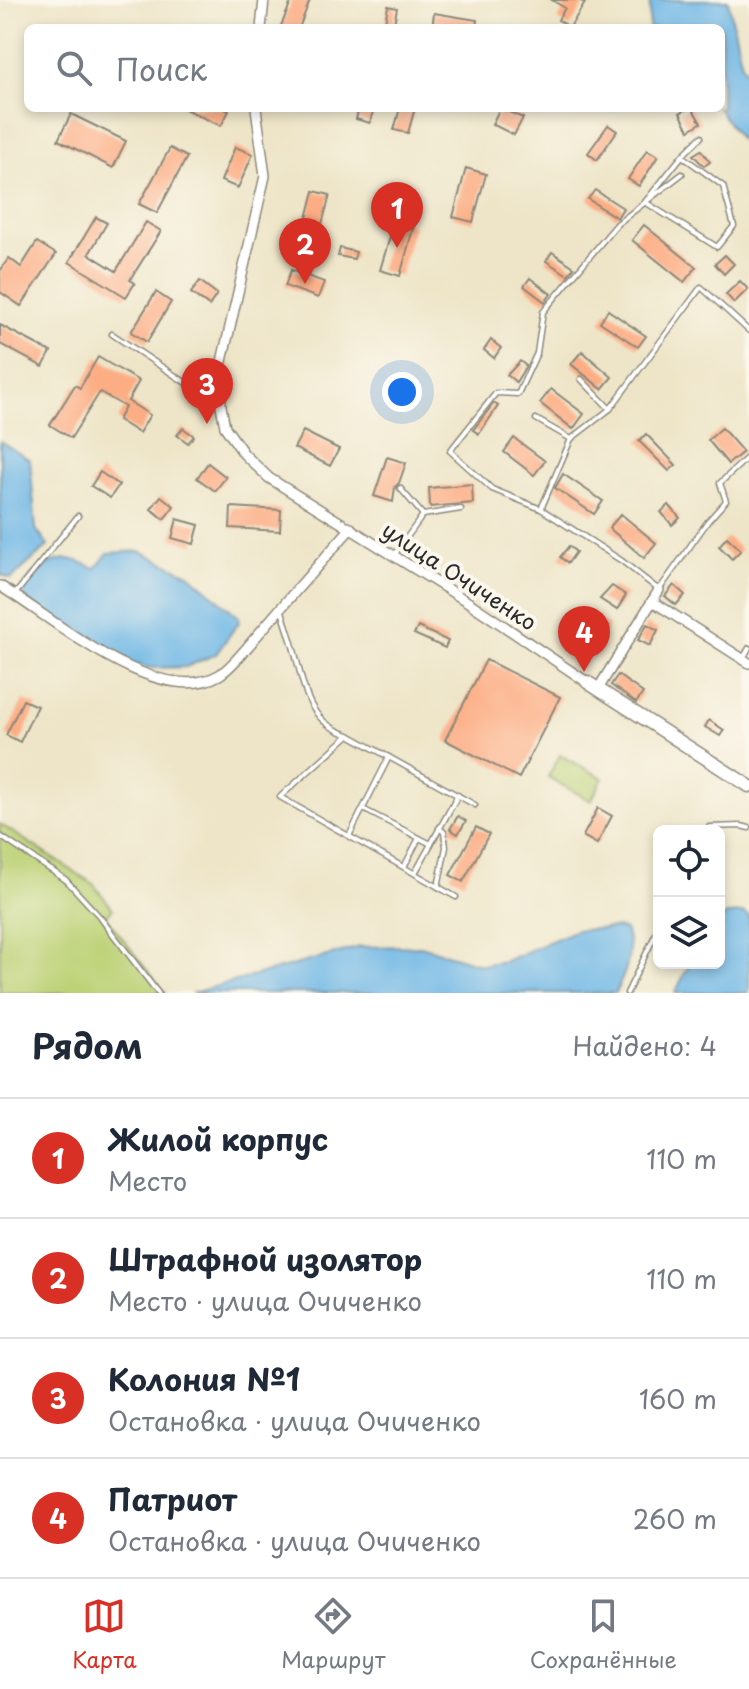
<!DOCTYPE html>
<html lang="ru">
<head>
<meta charset="utf-8">
<style>
  :root { --surface:#fff; --page:#f6f6f7; --text:#1f2937; --muted:#747a83; --line:#e0e1e3; --accent:#d93025 }
  body { margin:0; font-family:"Playpen Sans",sans-serif; background:var(--page); color:var(--text) }
  .controls { position:absolute; right:24px; bottom:24px; display:grid; overflow:hidden; border-radius:12px; box-shadow:0 4px 12px #0003 }
  .controls button { width:72px; height:72px; display:grid; place-items:center; padding:0; border:0; border-bottom:2px solid var(--line); background:var(--surface); color:var(--text); font:40px sans-serif }
  .you { position:absolute; left:402px; top:392px; width:28px; height:28px; margin:-20px; border:6px solid #fff; border-radius:50%; background:#1a73e8; box-shadow:0 0 0 12px #1a73e833 }
  .badge { display:grid; place-items:center; width:52px; height:52px; border-radius:50%; background:var(--accent); color:#fff; font-size:26px; font-weight:700 }
  .pin { position:absolute; translate:-50% -66px; filter:drop-shadow(0 2px 4px #0008) }
  .pin::after { content:''; position:absolute; top:42px; width:28px; height:24px; background:inherit; clip-path:polygon(0 0,100% 0,50% 100%) }
  .list { margin:0; padding:0; list-style:none }
  h2 { display:flex; justify-content:space-between; align-items:center; height:104px; margin:0; padding:0 32px; font-size:34px }
  h2 small { font-size:26px; font-weight:400; color:var(--muted) }
  .list li { display:grid; grid-template-columns:52px 1fr auto; gap:24px; align-items:center; box-sizing:border-box; height:120px; padding:0 32px; border-top:2px solid var(--line) }
  .list b { display:block; font-size:30px; white-space:nowrap }
  .list p { margin:0; font-size:26px; white-space:nowrap; color:var(--muted) }
  .list em { font-size:26px; font-style:normal; color:var(--muted) }
  .icon { flex:none; width:44px; height:44px; fill:none; stroke:currentColor; stroke-width:2; stroke-linecap:round; stroke-linejoin:round }
  .map { position:relative; flex:none; width:749px; height:993px; overflow:hidden }
  .search { position:absolute; background:var(--surface); box-shadow:0 4px 12px #0003; left:24px; right:24px; top:24px; height:88px; display:flex; align-items:center; gap:20px; box-sizing:border-box; padding:0 28px; border-radius:12px; color:var(--muted); font-size:30px }
  .sheet { height:584px; background:var(--surface) }
  nav { display:flex; justify-content:space-around; align-items:center; box-sizing:border-box; height:112px; border-top:2px solid var(--line); background:var(--surface); font-size:22px; color:var(--muted) }
  nav a { display:grid; justify-items:center; gap:4px }
  nav .on { color:var(--accent) }
  .map>svg:first-child { display:block }
</style>
</head>
<body>
<div class="map">
<svg width="749" height="993" viewBox="0 0 749 993">
  <rect width="100%" height="100%" fill="#fbf7ec"/>
  <filter id="ink" filterUnits="userSpaceOnUse"><feTurbulence type="fractalNoise" baseFrequency=".0125" numOctaves="2"/><feDisplacementMap in="SourceGraphic" scale="16" xChannelSelector="R" yChannelSelector="G"/><feConvolveMatrix kernelMatrix="1 2 1 2 8 2 1 2 1" color-interpolation-filters="sRGB"/></filter>
  <filter id="wash" filterUnits="userSpaceOnUse"><feTurbulence type="fractalNoise" baseFrequency=".006" numOctaves="4" result="noise"/><feDisplacementMap in="SourceGraphic" scale="32" xChannelSelector="R" yChannelSelector="G"/><feGaussianBlur stdDeviation="1.8" result="paint"/><feColorMatrix in="noise" values="0 0 0 0 0 0 0 0 0 0 0 0 0 0 0 0 0 1.4 0 .05"/><feComposite in="paint" operator="in"/></filter>
  <g filter="url(#wash)">
    <rect width="100%" height="100%" fill="#eee5c8"/>
    <g fill="#bbd175" stroke="#737e50" stroke-width="2">
      <path d="M560,755l43,23 -12,23 -43,-24z"/>
      <path d="M0,824l93,60 20,25 -8,7 60,77h-165z"/>
    </g>
    <g fill="#6db6e5" stroke="#4c7088" stroke-width="2">
      <path d="M650,0h78l14,65 7,10v66l-9,-1 -22,-32h3v-80h-72z"/>
      <path d="M0,441l30,19 6,69 12,17 -37,33 -11,-5z"/>
      <path d="M140,551l49,23 50,43v5l-23,32 -30,13 -34,1 -21,-4 -108,-66c0,-22 22,-37 43,-39 9,-1 22,7 30,9l12,-15z"/>
      <path d="M743,913l6,3v77h-74l15,-30h29v-43l9,-6z"/>
      <path d="M617,928l8,2c9,22 1,43 -10,63h-423l168,-46 61,-1 61,19 23,-4 71,-31z"/>
    </g>
    <g id="blocks">
      <g fill="#fcad84">
        <path d="M292,0h18l-11,28h-19z"/>
        <path d="M552,0h27l6,3 -15,24 -12,-7 7,-12z"/>
        <path d="M388,6l9,2 -3,16 -9,-2z"/>
        <path d="M434,13l43,7 -1,8h-44z"/>
        <path d="M183,108h40l6,3 -8,15z"/>
        <path d="M359,108l14,3 -3,12 -14,-4z"/>
        <path d="M400,108h15l-7,25 -14,-3z"/>
        <path d="M500,108l23,10 -9,17 -22,-11z"/>
        <path d="M689,108h3l9,15 -12,7 -9,-17z"/>
        <path d="M71,114l55,27 -13,27 -55,-28z"/>
        <path d="M608,125l9,6 -20,29 -9,-7z"/>
        <path d="M235,147l18,7 -15,34 -17,-7z"/>
        <path d="M170,148l17,9 -30,56 -18,-9z"/>
        <path d="M647,150l11,6 -19,30 -11,-7z"/>
        <path d="M701,150l9,12 -6,4 -11,-11z"/>
        <path d="M466,168l20,6 -13,48 -20,-5z"/>
        <path d="M595,190l28,18 -6,10 -29,-19z"/>
        <path d="M314,191l16,4 -17,62 -15,-4z"/>
        <path d="M96,217l11,6 -18,31 27,17 30,-49 15,9 -31,49 5,3 -9,14 -57,-35z"/>
        <path d="M395,220l19,5 -14,51 -20,-6z"/>
        <path d="M644,225l52,42 -12,15 -52,-42z"/>
        <path d="M37,242l19,12 -35,52 -21,-14v-21l9,-13 12,9z"/>
        <path d="M340,248l16,4 -2,7 -16,-3z"/>
        <path d="M552,252l22,15 -6,8 -22,-14z"/>
        <path d="M725,255l9,9 -10,10 -9,-10z"/>
        <path d="M291,270l33,12 -6,16 -33,-12z"/>
        <path d="M530,278l21,16 -6,8 -21,-16z"/>
        <path d="M200,281l17,13 -8,12 -18,-13z"/>
        <path d="M740,281l8,8 -14,14 -8,-9z"/>
        <path d="M156,292l15,10 -24,40 -16,-10z"/>
        <path d="M608,310l38,26 -8,11 -38,-25z"/>
        <path d="M0,325l51,27 -8,15 -43,-23z"/>
        <path d="M491,340l10,8 -7,10 -10,-8z"/>
        <path d="M582,351l30,26 -10,12 -31,-25z"/>
        <path d="M98,357l41,24 -11,20 22,14 -11,18 -21,-13 7,-13 -25,-15 -29,46 -21,-13 25,-40 5,3z"/>
        <path d="M520,361l6,5 -10,16 -9,-7z"/>
        <path d="M551,389l33,25 -11,15 -33,-26z"/>
        <path d="M494,403l4,3 -19,28 -6,-4z"/>
        <path d="M183,428l11,8 -6,7 -11,-8z"/>
        <path d="M722,428l21,24 -15,12 -20,-24z"/>
        <path d="M303,431l36,18 -9,17 -36,-18z"/>
        <path d="M646,434l30,31 -7,6 -30,-30z"/>
        <path d="M514,438l31,23 -11,14 -30,-23z"/>
        <path d="M387,457l19,6 -7,20 -4,4 -2,15 -19,-6z"/>
        <path d="M208,463l18,14 -11,14 -18,-13z"/>
        <path d="M100,472l19,13 -9,13 -19,-12z"/>
        <path d="M563,474l40,27 -9,13 -39,-26z"/>
        <path d="M472,484l1,19 -43,4 -1,-19z"/>
        <path d="M161,496l13,10 -10,13 -13,-10z"/>
        <path d="M669,505l11,13 -8,7 -11,-13z"/>
        <path d="M231,507l50,3 -1,21 -50,-3z"/>
        <path d="M621,514l35,29 -12,15 -35,-30z"/>
        <path d="M177,519l22,6 -5,19 -22,-6z"/>
        <path d="M727,537l14,13 -9,9 -13,-13z"/>
        <path d="M569,546l7,6 -8,11 -8,-6z"/>
        <path d="M674,585l11,10 -9,10 -11,-9z"/>
        <path d="M612,586l14,9 -9,15 -17,-11z"/>
        <path d="M597,619l12,7 -17,29 -12,-7z"/>
        <path d="M647,624l11,6 -8,16 -12,-6z"/>
        <path d="M418,627l30,14 -3,7 -31,-14z"/>
        <path d="M486,660l74,37 -41,81 -74,-38z"/>
        <path d="M618,675l25,18 -7,10 -25,-18z"/>
        <path d="M23,700l14,6 -17,36 -14,-7z"/>
        <path d="M709,720l15,10 -4,6 -15,-9z"/>
        <path d="M598,808l14,8 -15,28 -14,-8z"/>
        <path d="M458,816l8,5 -8,13 -8,-5z"/>
        <path d="M476,827l13,7 -26,48 -13,-7z"/>
      </g>
    </g>
  </g>
  <g filter="url(#ink)">
    <use href="#blocks" fill-opacity="0" stroke="#8c887a" stroke-width="2"/>
    <g fill="none" stroke-linecap="round" stroke-linejoin="round">
      <g stroke="#8c887a" stroke-width="7">
        <g id="lane">
          <path d="M682,156l41,30 11,40 -17,21 -72,-45z"/>
          <path d="M682,156l19,-19"/>
          <path d="M682,174l-65,50 -74,88 -6,41 -19,41 -22,-1 -46,58 42,38 49,20 81,52 37,29 49,-69 18,-20 -6,-18 29,-27"/>
          <path d="M112,334l106,70"/>
          <path d="M610,409l91,-122 48,44"/>
          <path d="M536,419l35,20 -30,70"/>
          <path d="M571,439l39,-30 -29,-30"/>
          <path d="M400,488l23,27"/>
          <path d="M395,554l28,-39 38,-6"/>
          <path d="M16,593l62,-77"/>
          <path d="M282,611c5,17 11,33 15,50 9,35 14,62 52,74"/>
          <path d="M744,657l5,-9"/>
          <path d="M363,809l68,35"/>
          <path d="M707,831l2,-4 32,-1 8,2"/>
          <path d="M0,836l66,44 33,36 59,77"/>
          <path d="M349,836l40,-79"/>
          <path d="M404,867l15,-29"/>
          <path d="M415,873l43,-78"/>
          <path d="M438,887l8,-40 -2,-15 -5,-4"/>
          <path d="M456,897l-176,-100 69,-62 126,70"/>
          <path d="M627,993l32,-66"/>
        </g>
      </g>
      <g stroke="#8c887a" stroke-width="12">
        <g id="street">
          <path d="M261,28l3,-28"/>
          <path d="M256,108l9,68 -45,194 1,36 4,21 19,27 25,24 199,124 119,80"/>
          <path d="M0,586c52,31 157,124 219,89 14,-8 32,-33 43,-45 29,-34 59,-68 89,-102"/>
          <path d="M652,601l97,62"/>
          <path d="M598,689l61,-99"/>
        </g>
      </g>
      <g stroke="#8c887a" stroke-width="15">
        <path id="secondary" d="M587,682l162,104"/>
      </g>
      <use href="#lane" stroke="#fff" stroke-width="4"/>
      <use href="#street" stroke="#fff" stroke-width="9"/>
      <use href="#secondary" stroke="#fff" stroke-width="12"/>
    </g>
  </g>
  <g text-anchor="middle" dominant-baseline="central" stroke-width="8" stroke-linejoin="round" paint-order="stroke">
    <g font-size="22" fill="#2b2b2b" stroke="#fbf7ec">
      <text transform="translate(460 575) rotate(33)">улица Очиченко</text>
    </g>
  </g>
</svg>
<div class="controls">
<button><svg class="icon" aria-label="locate" viewBox="0 0 24 24"><circle cx="12" cy="12" r="6"/><path d="M12 2v4M12 18v4M2 12h4M18 12h4"/></svg></button>
<button><svg class="icon" aria-label="layers" viewBox="0 0 24 24"><path d="M12 4l9 5-9 5-9-5zM3 14l9 5 9-5"/></svg></button>
</div>
<div class="you"></div>
<div class="pin badge" style="left:397px;top:248px">1</div>
<div class="pin badge" style="left:305px;top:284px">2</div>
<div class="pin badge" style="left:207px;top:424px">3</div>
<div class="pin badge" style="left:584px;top:672px">4</div>
<div class="search"><svg class="icon" aria-label="search" viewBox="0 0 24 24"><circle cx="10" cy="10" r="6"/><path d="M15 15l6 6"/></svg>Поиск</div>
</div>
<section class="sheet">
<h2>Рядом<small>Найдено: 4</small></h2>
<ul class="list">
<li><span class="badge">1</span><div><b>Жилой корпус</b><p>Место</p></div><em>110 m</em></li>
<li><span class="badge">2</span><div><b>Штрафной изолятор</b><p>Место · улица Очиченко</p></div><em>110 m</em></li>
<li><span class="badge">3</span><div><b>Колония №1</b><p>Остановка · улица Очиченко</p></div><em>160 m</em></li>
<li><span class="badge">4</span><div><b>Патриот</b><p>Остановка · улица Очиченко</p></div><em>260 m</em></li>
</ul>
</section>
<nav>
<a class="on"><svg class="icon" aria-label="map" viewBox="0 0 24 24"><path d="M3 6l6-2 6 2 6-2v14l-6 2-6-2-6 2zM9 4v14M15 6v14"/></svg>Карта</a>
<a><svg class="icon" aria-label="directions" viewBox="0 0 24 24"><path d="M12 3l9 9-9 9-9-9zM9 14v-3h6M13 9l2 2-2 2"/></svg>Маршрут</a>
<a><svg class="icon" aria-label="saved" viewBox="0 0 24 24"><path d="M7 4h10v16l-5-4-5 4z"/></svg>Сохранённые</a>
</nav>
</body>
</html>
